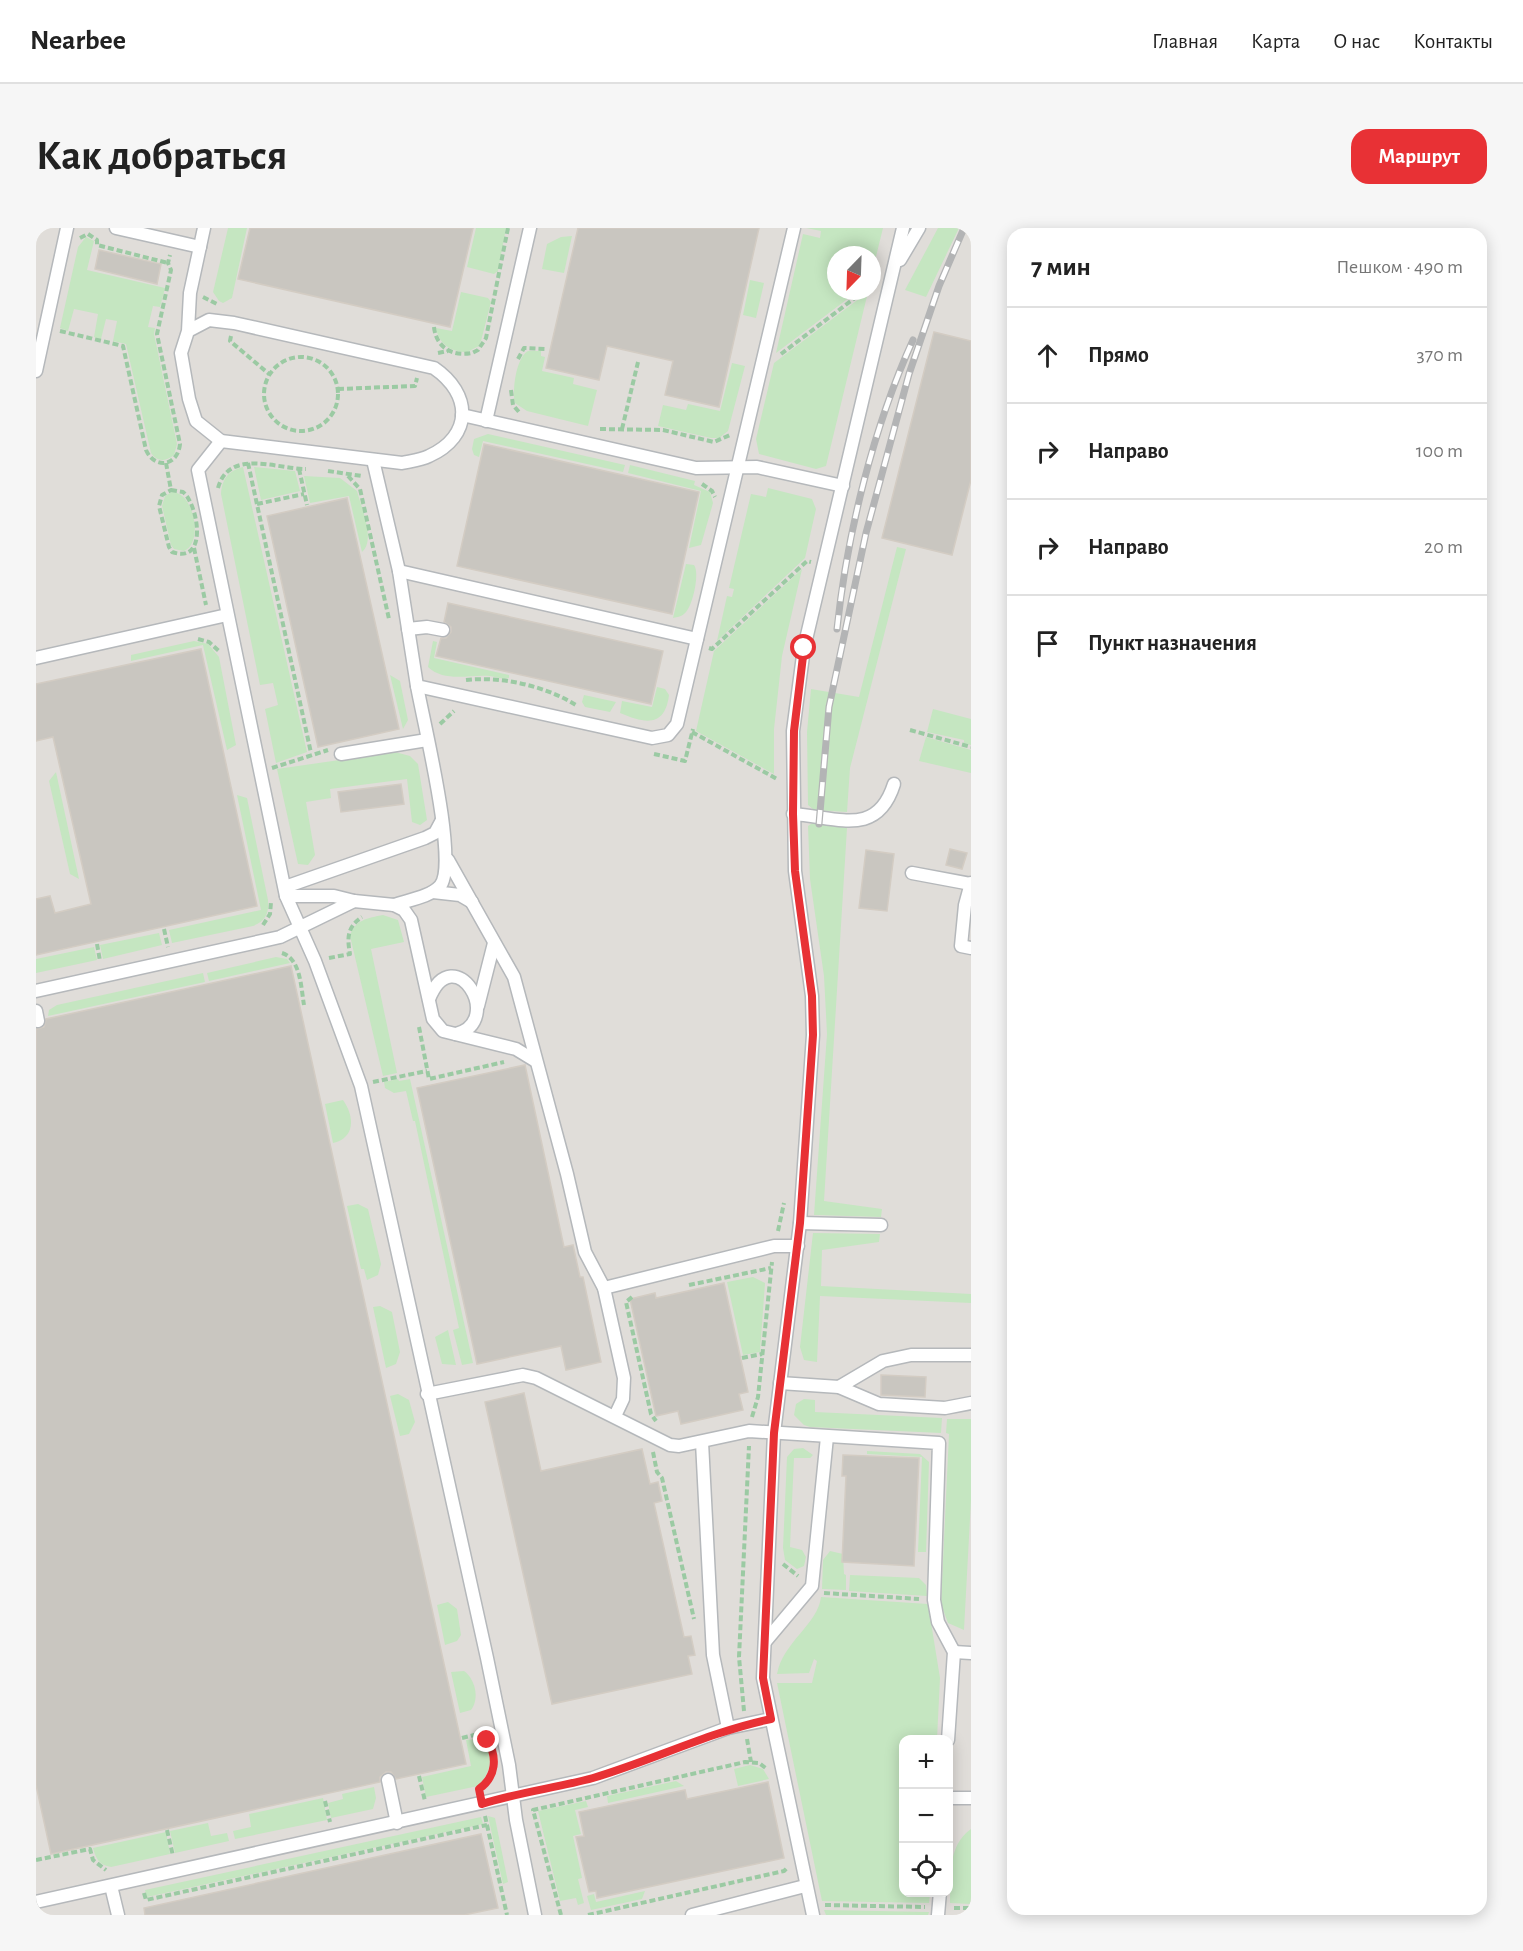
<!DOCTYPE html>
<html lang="ru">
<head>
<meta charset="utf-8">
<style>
  :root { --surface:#fff; --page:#f6f6f6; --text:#222; --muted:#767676; --line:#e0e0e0; --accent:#e83135 }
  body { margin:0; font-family:"Alegreya Sans",sans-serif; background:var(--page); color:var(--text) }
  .controls { position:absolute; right:18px; bottom:18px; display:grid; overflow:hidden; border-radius:12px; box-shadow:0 3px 15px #0003 }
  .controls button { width:54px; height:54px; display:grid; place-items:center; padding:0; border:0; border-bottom:2px solid var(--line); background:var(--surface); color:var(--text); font:30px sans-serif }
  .compass { position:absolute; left:791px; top:18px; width:54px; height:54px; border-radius:50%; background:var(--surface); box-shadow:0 3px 15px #0003; rotate:203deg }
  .stop { position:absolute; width:18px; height:18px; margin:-14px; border:4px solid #e83135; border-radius:50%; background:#fff }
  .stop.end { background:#e83135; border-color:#fff; box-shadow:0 2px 6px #0008 }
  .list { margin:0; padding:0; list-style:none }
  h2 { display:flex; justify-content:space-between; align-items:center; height:78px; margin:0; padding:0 24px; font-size:26px }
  h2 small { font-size:20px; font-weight:400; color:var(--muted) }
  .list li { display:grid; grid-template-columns:39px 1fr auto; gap:18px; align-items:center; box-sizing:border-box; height:96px; padding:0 24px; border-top:2px solid var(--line) }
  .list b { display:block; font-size:22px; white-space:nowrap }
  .list em { font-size:20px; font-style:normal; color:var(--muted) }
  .icon { flex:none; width:33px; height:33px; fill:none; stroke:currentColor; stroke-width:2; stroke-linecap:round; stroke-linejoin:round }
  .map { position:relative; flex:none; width:935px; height:1687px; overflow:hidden; border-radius:18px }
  header { display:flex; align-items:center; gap:36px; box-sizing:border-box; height:84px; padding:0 30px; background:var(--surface); border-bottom:2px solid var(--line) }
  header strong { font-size:28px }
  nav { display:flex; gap:33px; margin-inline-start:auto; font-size:21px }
  .intro { display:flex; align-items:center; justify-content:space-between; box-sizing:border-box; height:144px; padding:0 36px }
  h1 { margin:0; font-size:42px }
  .button { padding:15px 27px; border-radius:18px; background:var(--accent); color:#fff; font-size:21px; font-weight:700 }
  main { display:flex; gap:36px; padding:0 36px }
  aside { flex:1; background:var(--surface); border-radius:18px; box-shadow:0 3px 15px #0003 }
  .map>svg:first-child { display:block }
</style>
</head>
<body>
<header>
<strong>Nearbee</strong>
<nav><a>Главная</a><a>Карта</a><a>О нас</a><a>Контакты</a></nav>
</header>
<div class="intro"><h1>Как добраться</h1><a class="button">Маршрут</a></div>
<main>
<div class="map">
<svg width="935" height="1687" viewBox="0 0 935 1687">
  <rect width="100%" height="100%" fill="#efebe4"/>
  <path fill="#e0ddd9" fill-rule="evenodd" d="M0,0h935v1687h-935zM800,27h36v36h-36zM868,1512h44v152h-44z"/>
  <g fill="#c5e6c1">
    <path d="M192,0h19l-15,70 -9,5 -4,-2 -6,-9z"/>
    <path d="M440,0h30l-8,43 -4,3 -27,-7z"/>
    <path d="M770,0h77l-11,45v-18h-36v36h22l-82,62 27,-119 17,4 1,-7z"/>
    <path d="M902,0h21l-33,69 -21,-7z"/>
    <path d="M536,8l-8,37 -22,-4 5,-25 14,-7z"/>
    <path d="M50,9l8,4 -7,29 78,18 -5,19 -7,-1 -5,21 7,1 -1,6 23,110 -3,11c-9,7 -17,7 -23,-2l-25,-109 -13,-3 4,-20 -11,-2 -5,20 -7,-2 4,-23 -24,-5 -6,22 -8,-3 18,-81z"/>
    <path d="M714,52l14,3 -8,35 -13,-3z"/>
    <path d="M425,64l27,6 3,4 -10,39 -2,5 -12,6c-16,0 -28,-8 -31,-24l16,3z"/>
    <path d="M832,64l-42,174 -10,3 -57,-15 -3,-15 18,-76z"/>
    <path d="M492,123h13v5l4,1 -3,14 32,7 -1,6 24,6 -9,36 -61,-15 -12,-8c-3,-13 1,-45 13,-52z"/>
    <path d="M696,135l13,3 -17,65 -9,7h-8l-53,-12 5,-21 23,5 2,-6 32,7z"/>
    <path d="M452,206l137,31 -2,7 -140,-31 -4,16 -5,-2 -2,-6 2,-10z"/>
    <path d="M594,237l65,16 -1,4 16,7 3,11 -12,42 -12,3 12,-57 -73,-18z"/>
    <path d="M207,239l64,285 -31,11 -11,-54 13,-4 -5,-22 -13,2 -39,-191c1,-15 7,-23 22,-27z"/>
    <path d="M218,239l41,4 5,20 -39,9z"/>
    <path d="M268,248l36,2 17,13c4,16 19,49 5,61l-13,-56 -39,7z"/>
    <path d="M732,260l44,11 4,10 -11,49 -88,83 10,-45 5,1 2,-8 -5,-1 22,-94 15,3z"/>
    <path d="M136,264c22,0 32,51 12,59l-10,-2 -3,-4 -9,-39 3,-10z"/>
    <path d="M861,319l9,2 -56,219 -3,44 -33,-2 -6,-5 -1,-73 4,-43 48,8z"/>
    <path d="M650,336l8,1c6,8 -1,39 -8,47 -3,4 -8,5 -13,6z"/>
    <path d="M766,341l-20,87 -8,73v45l-78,-43 18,-80z"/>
    <path d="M158,413l14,3 11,13 17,88 -9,5 -24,-105 -72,16v-6z"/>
    <path d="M397,413l4,1 -3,16 75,17v3c-7,2 -12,-1 -19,-2 -20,-2 -45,7 -62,-9z"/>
    <path d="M354,447l10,6 8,39 -5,9z"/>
    <path d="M621,459l8,2 4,6c-4,32 -23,29 -49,18l2,-12 30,6z"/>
    <path d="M548,467l32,7 -6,10 -25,-5 -3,-5z"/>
    <path d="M897,481l38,10v26l-7,-2v-3l-37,-8z"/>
    <path d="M890,509l45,13v23l-52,-12z"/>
    <path d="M359,524l15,4 8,8 9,56 -7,5 -8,-3 -5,-43 -77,10 1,9 -25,4 9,53 -7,10 -10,-1 -21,-95z"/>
    <path d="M20,544l23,107 -9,-5 -21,-93z"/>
    <path d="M201,567l10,3 21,102c1,13 -2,21 -15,26l-81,17 -3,-13 92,-20z"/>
    <path d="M778,594l33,6 -23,373 58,8 -1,8 -67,-2 13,-181 -3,-58 -14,-97 -2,-53z"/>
    <path d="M347,687l15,5 6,22 -33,7 26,124 -14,3 -33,-140c4,-16 18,-18 33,-21z"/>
    <path d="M123,705l3,12 -59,14 -3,-14z"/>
    <path d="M58,719l3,13 -61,13v-14z"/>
    <path d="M240,729l11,2 3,4 -81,18 -2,-8z"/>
    <path d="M167,745l2,9 -157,34 1,-6 8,-5z"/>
    <path d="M362,851l1,2 11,-2 63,284 -11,2 -9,-35 6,-2 -44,-207h-2l-7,-30 -12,2 -9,-5 -1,-6z"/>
    <path d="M307,872c12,17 12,38 -10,43l-8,-39z"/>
    <path d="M322,976l10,5 13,55 -3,11 -11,5 -3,-11h-3l-14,-63z"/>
    <path d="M777,1005l67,1 -1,8 -57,8 -1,36 150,8v9l-151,-7 -3,66 -13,-2 -4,-13z"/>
    <path d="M717,1049l12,6 -5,69 -17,3 -16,-73z"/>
    <path d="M344,1078l12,6 8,40 -4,12 -10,4 -13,-61z"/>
    <path d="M412,1102l8,35 -14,-1 -7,-27z"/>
    <path d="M362,1166l11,6 6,22 -6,12 -9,2 -10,-40z"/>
    <path d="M768,1171l11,1v12l127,6 -1,15 -131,-6 -6,-2 -10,-10 2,-11z"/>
    <path d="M911,1191h24v81l-7,130 -16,-7 -7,-19 8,-170 -3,-1z"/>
    <path d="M767,1220l10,7 -3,3h-16l-4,89 12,3 4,7 -2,9 -7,3 -12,-9 -2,-12 4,-91 7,-8z"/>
    <path d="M831,1223l53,3 9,8 -3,90h-8l4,-95 -55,-3z"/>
    <path d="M794,1323l13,3 1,20 2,1v15l-24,-1 1,-29z"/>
    <path d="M814,1347l69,3 7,7 1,11 -78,-5z"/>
    <path d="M785,1369l107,7 12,74 -3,61 -33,1 -3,58 3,1v93l26,1 -1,10 -107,-2 -45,-218h35l5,-22 -3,-2 -5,14 -32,1c6,-32 41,-50 44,-77z"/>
    <path d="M412,1374l9,7 4,26 -4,6 -12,4 -8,-40z"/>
    <path d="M428,1443c11,8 16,27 7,39l-11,3 -9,-41z"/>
    <path d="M439,1511c22,5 17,35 3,47l-52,11 -4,-20 49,-11 -5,-26z"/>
    <path d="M714,1537l13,4 6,10 -31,7 -4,-17z"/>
    <path d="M640,1553l8,5 -76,17 -1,-7z"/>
    <path d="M338,1559l2,11 -3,11 -42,9 -3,-15 15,-4 -1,-5z"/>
    <path d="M287,1570l4,22 -92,19 -2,-8 18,-4 -2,-13z"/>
    <path d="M550,1573l2,6 -13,3 6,24 -8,2 9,42 -4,1 6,24 -6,2 -2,-7 -16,3 -22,-90z"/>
    <path d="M452,1588l7,2 13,64 -5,2z"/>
    <path d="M445,1589l2,7 -336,73 -2,-7z"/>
    <path d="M172,1595l3,13 16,-3 2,8 -54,12 -5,-22z"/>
    <path d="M935,1601v75l-21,-1c1,-26 -3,-57 21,-74z"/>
    <path d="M130,1604l4,22 -59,13c-12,-2 -15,-8 -18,-19z"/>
    <path d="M609,1663l-3,8 -51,11 -4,-14 7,-2 2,8z"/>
    <path d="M788,1682l105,2 -1,3h-102z"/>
  </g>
  <g fill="#c9c6c0" stroke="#d3ccc3" stroke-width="1.5">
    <path d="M214,0h223l-23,99 -212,-48z"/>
    <path d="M542,0h181l-40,179 -54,-12 8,-34 -66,-15 -8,34 -53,-12z"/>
    <path d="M63,22l62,14 -4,20 -62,-15z"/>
    <path d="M898,104l37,9v139l-19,75 -70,-17z"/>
    <path d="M448,216l215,48 -27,122 -215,-48z"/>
    <path d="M311,270l52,231 -81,18 -51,-231z"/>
    <path d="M412,375l215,48 -12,53 -215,-48 5,-18h5l5,-6v-5l-7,-5z"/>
    <path d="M165,421l56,257 -221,49v-56l14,-3 5,17 36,-9 -38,-167 -17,4v-57z"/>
    <path d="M365,556l3,20 -63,8 -3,-20z"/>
    <path d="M914,621l17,4 -5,16 -16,-4z"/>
    <path d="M830,622l28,4 -7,57 -28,-3z"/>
    <path d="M255,738l175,798 -70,15 -5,-7h-5l-6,5v5l-329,72 -15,-69v-756l8,-2 2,-8z"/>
    <path d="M489,837l39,182 9,-2 7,32h3l18,85 -35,8 -5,-24 -84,18 -60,-276z"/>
    <path d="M688,1055l24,109 -9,2 4,16 -62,14 -3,-13 -22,5 -26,-117 25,-6 1,5z"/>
    <path d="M845,1147l45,2 -1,20 -44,-2z"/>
    <path d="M488,1165l17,78 101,-22 8,35 8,-2 4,19 -8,2 30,134 7,-1 4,19 -7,1 4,18 -140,30 -67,-302z"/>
    <path d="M807,1227l76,3 -5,108 -72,-4 4,-86h-4z"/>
    <path d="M732,1554l16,76 -187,40 -1,-7 -7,1 -13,-55 8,-1 -5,-24 106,-22 2,9z"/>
    <path d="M445,1606l17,74 -34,7h-319l-1,-7z"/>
  </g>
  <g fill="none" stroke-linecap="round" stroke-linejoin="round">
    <g stroke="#b5b8bb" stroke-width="15">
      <g id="lane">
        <path d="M80,0l84,19"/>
        <path d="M864,32l19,-32"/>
        <path d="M152,103l21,-11 25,3 200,45c38,26 39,68 -5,88 -8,4 -18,5 -27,7l-181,-22 -25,-20 -7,-22 -8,-46 7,-22 2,-38 14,-65"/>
        <path d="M0,143l31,-143"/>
        <path d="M426,187l234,53 61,-1 86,19"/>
        <path d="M450,193l44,-193"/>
        <path d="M185,213l-23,29 88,426 29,65 46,125 126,572 22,107 7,55 19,95"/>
        <path d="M337,232l26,111 18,115 235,52 16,-3 9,-11 117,-496"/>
        <path d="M363,343l298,68"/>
        <path d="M372,401l19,-2 16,3"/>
        <path d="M0,430l191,-43"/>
        <path d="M305,526l86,-14"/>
        <path d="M757,586c44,3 84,24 101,-30"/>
        <path d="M412,632l66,117 53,197 18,78 19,36 20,90 -1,21 -8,17"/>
        <path d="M876,645l59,11"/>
        <path d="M935,655l-6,22 -4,41 10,2"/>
        <path d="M249,659l140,-49 10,-5 7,-13"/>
        <path d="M397,664l27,3 12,7"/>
        <path d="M250,668h48l20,5 40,4 10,5 7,10 22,99 10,12 73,18 18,11"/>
        <path d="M358,677c14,-5 36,-8 46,-19 19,-21 -17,-166 -23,-200"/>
        <path d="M0,763l244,-54 74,-36"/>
        <path d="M393,771c25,-62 77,22 27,35"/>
        <path d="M442,778l16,-63"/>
        <path d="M0,783l2,10"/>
        <path d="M764,995l81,2"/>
        <path d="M568,1060l170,-42h24"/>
        <path d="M744,1155l59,4 40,17 66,4 26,-5"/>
        <path d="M803,1159l44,-26 28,-6h60"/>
        <path d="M391,1166l96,-19 13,3 134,67 9,1 70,-15 190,12 -5,157 4,22 16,30 -6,88"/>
        <path d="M666,1214l11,213 15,73"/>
        <path d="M729,1414l47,-56 15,-149"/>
        <path d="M918,1424l17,1"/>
        <path d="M352,1552l9,43"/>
        <path d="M912,1570h23"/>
        <path d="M75,1658l7,29"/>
        <path d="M0,1674l557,-124 135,-50 43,-9"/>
        <path d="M656,1687l113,-29"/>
        <path d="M777,1687l-50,-237 11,-245 26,-210 13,-188 -1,-39 -17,-125 -2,-140 11,-83 99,-420"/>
        <path d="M902,1687l2,-23"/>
      </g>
    </g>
    <g stroke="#9bcaa3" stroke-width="4" stroke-dasharray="6 3" stroke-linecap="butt">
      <path d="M44,10l8,-4 9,6v5l71,18"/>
      <path d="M167,69l14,7"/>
      <path d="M398,99c2,20 18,30 38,26l6,-3 8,-12 22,-110"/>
      <path d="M24,103l63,15 23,104c9,20 32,16 34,-6l-23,-110 14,-64 -3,-7 2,-8"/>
      <path d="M195,108l-1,5 39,33"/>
      <path d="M402,125l10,-2"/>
      <path d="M745,126l83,-63"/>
      <circle cx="265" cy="166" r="37"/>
      <path d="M482,131l6,-11 22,1"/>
      <path d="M302,161l77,-3 2,-8"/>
      <path d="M475,162l2,15 6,7"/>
      <path d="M564,201l63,1 51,12 16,-7"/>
      <path d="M586,201l16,-67"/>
      <path d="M130,235l5,27"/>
      <path d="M212,235l63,290"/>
      <path d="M263,241l8,36"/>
      <path d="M292,243l34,5"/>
      <path d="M312,248l12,13 29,130"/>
      <path d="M666,256l10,7 3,6"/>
      <path d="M182,260c11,-40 59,-19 88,-19"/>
      <path d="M135,262l12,2c15,12 26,73 -11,60l-3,-5 -10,-41 3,-11z"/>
      <path d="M221,276l47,-10"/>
      <path d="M158,320l12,57"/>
      <path d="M162,411l11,3 10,9"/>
      <path d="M673,420l3,1 95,-88 4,1"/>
      <path d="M430,452c36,-4 79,6 110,25"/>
      <path d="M404,496l14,-13"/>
      <path d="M874,502l61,17"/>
      <path d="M656,504l85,47"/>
      <path d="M618,526l31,7 8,-32"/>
      <path d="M236,540l56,-18"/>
      <path d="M227,697l7,-11 1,-12"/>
      <path d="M128,701l4,18"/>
      <path d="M61,716l3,17"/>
      <path d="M246,725c19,6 19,35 22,52"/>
      <path d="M293,730l21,-4c-3,-16 -3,-27 12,-37"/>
      <path d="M383,799l10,52 75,-17"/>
      <path d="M337,854l54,-11"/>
      <path d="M742,1003l6,-28"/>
      <path d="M653,1057l82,-17"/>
      <path d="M596,1069l-6,5 25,112 5,7"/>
      <path d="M706,1130l20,-4"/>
      <path d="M716,1189l6,-20 14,-135"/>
      <path d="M617,1224l4,20 5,6 32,141"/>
      <path d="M747,1336l15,12"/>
      <path d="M788,1365l95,6"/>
      <path d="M708,1483l-5,-54 10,-211"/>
      <path d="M426,1510l12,-3 14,7"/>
      <path d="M711,1511l4,23"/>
      <path d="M383,1548l6,25"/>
      <path d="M448,1558l10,-16"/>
      <path d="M289,1573l5,21"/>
      <path d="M449,1588l22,99"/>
      <path d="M131,1602l6,26"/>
      <path d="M0,1632l54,-11 3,11 13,10"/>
      <path d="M108,1665l2,7 341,-75"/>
      <path d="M789,1677l100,2"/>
      <path d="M918,1680h17"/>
      <path d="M525,1687l-28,-105 212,-48 14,1 8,6"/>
      <path d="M552,1687l196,-44 3,-3"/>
    </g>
    <use href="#lane" stroke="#fff" stroke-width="12"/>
    <g stroke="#b3b4b5" stroke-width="7">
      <g id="rail">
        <path d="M801,401c10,-95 36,-201 76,-289"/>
        <path d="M783,596l10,-117 37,-174 43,-159 30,-88 25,-58"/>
      </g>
    </g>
    <use href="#rail" stroke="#fff" stroke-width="4.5" stroke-dasharray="14" stroke-linecap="butt"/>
  </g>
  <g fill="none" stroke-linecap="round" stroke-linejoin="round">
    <path stroke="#e83135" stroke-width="8" d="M451,1512c11,17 9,37 -8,49l3,15c37,-12 75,-16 111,-26 61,-18 116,-46 178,-59l-8,-41 11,-245 26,-210 13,-188 -1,-39 -17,-125 -2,-57 1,-83 10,-83"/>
  </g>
</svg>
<div class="controls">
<button>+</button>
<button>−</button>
<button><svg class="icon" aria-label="locate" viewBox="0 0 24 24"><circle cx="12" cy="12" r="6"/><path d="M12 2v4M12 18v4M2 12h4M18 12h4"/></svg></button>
</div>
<svg class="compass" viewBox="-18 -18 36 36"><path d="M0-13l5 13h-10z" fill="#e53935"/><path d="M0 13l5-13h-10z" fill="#767676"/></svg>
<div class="stop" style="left:768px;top:420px"></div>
<div class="stop end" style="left:451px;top:1512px"></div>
</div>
<aside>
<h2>7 мин<small>Пешком · 490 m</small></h2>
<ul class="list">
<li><svg class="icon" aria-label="ahead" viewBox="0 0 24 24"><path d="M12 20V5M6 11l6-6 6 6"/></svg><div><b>Прямо</b></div><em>370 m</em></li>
<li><svg class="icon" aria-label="right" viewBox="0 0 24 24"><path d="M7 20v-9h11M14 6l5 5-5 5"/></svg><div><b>Направо</b></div><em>100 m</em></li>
<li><svg class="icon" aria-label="right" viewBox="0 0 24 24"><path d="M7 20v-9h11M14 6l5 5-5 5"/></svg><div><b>Направо</b></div><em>20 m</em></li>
<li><svg class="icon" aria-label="arrive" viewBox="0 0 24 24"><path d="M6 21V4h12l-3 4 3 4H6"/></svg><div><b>Пункт назначения</b></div></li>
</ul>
</aside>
</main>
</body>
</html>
